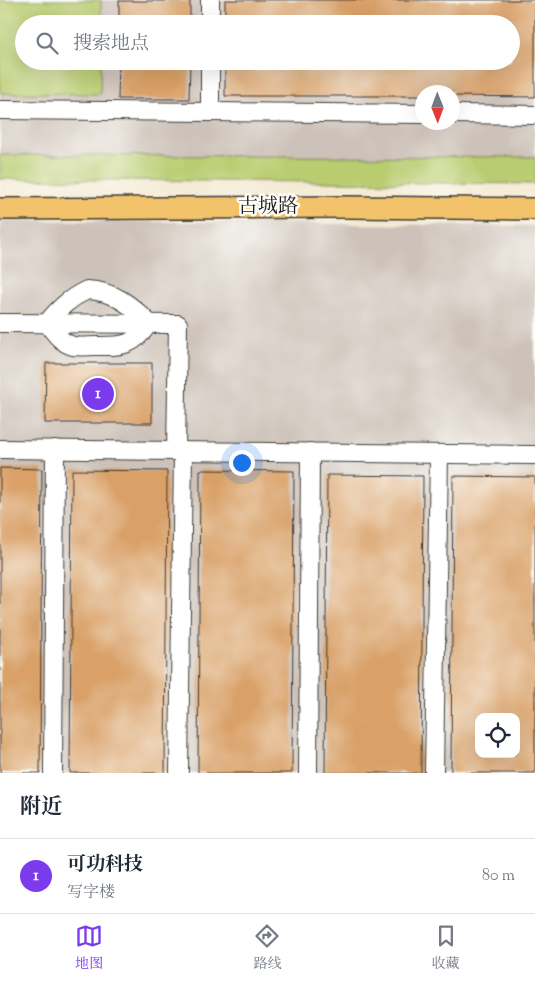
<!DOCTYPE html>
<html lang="zh">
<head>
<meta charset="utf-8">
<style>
  :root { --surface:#fff; --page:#f2f2f3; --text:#1f2937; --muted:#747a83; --line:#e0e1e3; --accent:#7c3aed }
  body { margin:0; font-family:"Sorts Mill Goudy","Noto Serif SC",serif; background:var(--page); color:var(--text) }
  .controls { position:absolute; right:15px; bottom:15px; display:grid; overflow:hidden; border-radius:10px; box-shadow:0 5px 20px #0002 }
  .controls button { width:45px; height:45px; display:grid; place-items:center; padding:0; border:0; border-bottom:1px solid var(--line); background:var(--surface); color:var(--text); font:25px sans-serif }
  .compass { position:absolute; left:415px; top:85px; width:45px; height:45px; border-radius:50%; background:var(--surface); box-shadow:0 5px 20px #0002; rotate:179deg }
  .you { position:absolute; left:241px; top:462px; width:18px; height:18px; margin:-12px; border:4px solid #fff; border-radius:50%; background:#1a73e8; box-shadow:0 0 0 8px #1a73e833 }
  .badge { display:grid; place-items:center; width:32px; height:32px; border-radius:50%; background:var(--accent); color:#fff; font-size:16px; font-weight:700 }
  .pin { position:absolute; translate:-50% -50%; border:2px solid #fff; box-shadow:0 1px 5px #0006 }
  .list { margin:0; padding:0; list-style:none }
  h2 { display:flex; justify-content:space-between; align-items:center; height:65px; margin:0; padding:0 20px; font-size:21px }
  h2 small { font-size:16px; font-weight:400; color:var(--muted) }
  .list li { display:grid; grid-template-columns:32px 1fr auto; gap:15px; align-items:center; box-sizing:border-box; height:75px; padding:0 20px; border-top:1px solid var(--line) }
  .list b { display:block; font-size:19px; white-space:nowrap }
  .list p { margin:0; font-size:16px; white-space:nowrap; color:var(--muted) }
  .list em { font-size:16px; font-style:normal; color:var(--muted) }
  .icon { flex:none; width:28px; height:28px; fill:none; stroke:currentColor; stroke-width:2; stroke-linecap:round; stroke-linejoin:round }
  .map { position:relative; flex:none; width:535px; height:773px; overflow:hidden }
  .search { position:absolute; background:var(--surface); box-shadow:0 5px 20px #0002; left:15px; right:15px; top:15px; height:55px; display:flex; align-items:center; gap:12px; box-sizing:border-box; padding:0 18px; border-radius:28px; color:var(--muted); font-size:19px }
  .sheet { height:140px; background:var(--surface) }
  nav { display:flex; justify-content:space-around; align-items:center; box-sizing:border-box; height:70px; border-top:1px solid var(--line); background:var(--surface); font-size:14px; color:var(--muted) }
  nav a { display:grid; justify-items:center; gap:2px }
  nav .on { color:var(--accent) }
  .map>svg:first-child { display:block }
</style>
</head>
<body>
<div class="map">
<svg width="535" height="773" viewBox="0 0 535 773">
  <rect width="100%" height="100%" fill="#fdfcf7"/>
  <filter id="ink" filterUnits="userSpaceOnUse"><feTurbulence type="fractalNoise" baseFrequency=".02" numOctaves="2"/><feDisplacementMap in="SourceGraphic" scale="10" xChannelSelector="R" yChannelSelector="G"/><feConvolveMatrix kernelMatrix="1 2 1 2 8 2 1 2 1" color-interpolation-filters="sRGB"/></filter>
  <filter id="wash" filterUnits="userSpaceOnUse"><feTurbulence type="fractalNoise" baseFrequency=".0096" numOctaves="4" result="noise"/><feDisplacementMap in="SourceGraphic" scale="20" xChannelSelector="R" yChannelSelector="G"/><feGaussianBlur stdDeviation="1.12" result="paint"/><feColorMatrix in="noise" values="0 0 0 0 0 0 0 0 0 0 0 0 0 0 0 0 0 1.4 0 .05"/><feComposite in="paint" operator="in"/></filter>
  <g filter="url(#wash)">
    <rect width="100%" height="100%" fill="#f4ead3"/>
    <g fill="#cdc2b9" fill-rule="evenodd">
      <path d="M0,0h535v157l-535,-2zM24,24h487v37h-487zM422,92h30v30h-30z"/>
      <path d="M0,220l535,6v547h-535zM479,717h37v37h-37z"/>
    </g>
    <g fill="#b9cc6f" stroke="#6a7446">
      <path d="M0,0h101v24h-77v37h77l-1,33 -100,-1z"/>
      <path d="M0,155l535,2v27l-535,-5z"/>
    </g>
    <g id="blocks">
      <g fill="#d9a068" fill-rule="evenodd">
        <path d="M225,0h310v97l-83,-1v-4h-30v4h-197v-35h286v-37h-286z"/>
        <rect x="119" y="1" width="71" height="23"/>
        <path d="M119,61h71l-1,38h-71z"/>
        <path d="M46,363h106v60h-107z"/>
        <path d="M0,468l42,1 -2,304h-40z"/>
        <path d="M72,470l95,1 -2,302h-95z"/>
        <path d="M200,470l94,1 -2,302h-94z"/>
        <path d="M327,475l96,1 -2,297h-96z"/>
        <path d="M453,476l82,1v296h-84zM479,717h37v37h-37z"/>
      </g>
    </g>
  </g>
  <g filter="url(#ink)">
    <use href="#blocks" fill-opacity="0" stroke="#3c3b37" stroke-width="1"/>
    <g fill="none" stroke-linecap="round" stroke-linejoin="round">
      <g stroke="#3c3b37" stroke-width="20">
        <g id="minor">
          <path d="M210,24v-24"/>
          <path d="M0,110l422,4"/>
          <path d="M210,112v-51"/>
          <path d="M452,114l83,1"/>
          <path d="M87,290c27,1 44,15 62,33 -16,24 -26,23 -53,23 -7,0 -16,1 -23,0 -12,-3 -19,-14 -26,-23 12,-15 23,-25 40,-33z"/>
          <path d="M0,323l178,1 -2,127"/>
          <path d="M0,449l535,6"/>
          <path d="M53,773l2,-324"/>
          <path d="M179,773l4,-322"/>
          <path d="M308,773l2,-321"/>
          <path d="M434,773l5,-319"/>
        </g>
      </g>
      <g stroke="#3c3b37" stroke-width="24">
        <path id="major" d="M0,209l346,-2 189,2"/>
      </g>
      <use href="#minor" stroke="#fff" stroke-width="18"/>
      <use href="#major" stroke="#f2c36a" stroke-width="21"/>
    </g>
  </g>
  <g text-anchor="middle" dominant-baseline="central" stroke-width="5" stroke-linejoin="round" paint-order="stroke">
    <g font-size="20" fill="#1c1c1c" stroke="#fdfcf7">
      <text x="268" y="207">古城路</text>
    </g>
  </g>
</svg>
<div class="controls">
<button><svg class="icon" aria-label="locate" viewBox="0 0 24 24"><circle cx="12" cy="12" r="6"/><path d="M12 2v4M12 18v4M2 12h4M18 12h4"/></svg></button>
</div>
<svg class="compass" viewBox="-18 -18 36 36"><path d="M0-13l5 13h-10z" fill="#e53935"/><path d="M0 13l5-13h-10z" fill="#747a83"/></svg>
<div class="you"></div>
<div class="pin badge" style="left:98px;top:394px">1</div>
<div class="search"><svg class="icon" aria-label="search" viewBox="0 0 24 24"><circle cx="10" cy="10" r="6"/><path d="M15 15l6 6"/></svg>搜索地点</div>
</div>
<section class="sheet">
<h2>附近<small></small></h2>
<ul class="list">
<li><span class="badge">1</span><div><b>可功科技</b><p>写字楼</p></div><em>80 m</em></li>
</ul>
</section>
<nav>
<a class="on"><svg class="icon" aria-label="map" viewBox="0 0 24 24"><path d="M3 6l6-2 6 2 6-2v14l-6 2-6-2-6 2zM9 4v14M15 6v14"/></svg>地图</a>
<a><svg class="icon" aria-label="directions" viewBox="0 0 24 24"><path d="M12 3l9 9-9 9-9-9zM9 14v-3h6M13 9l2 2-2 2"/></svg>路线</a>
<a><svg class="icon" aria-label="saved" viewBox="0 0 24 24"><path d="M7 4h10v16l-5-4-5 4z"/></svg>收藏</a>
</nav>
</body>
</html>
